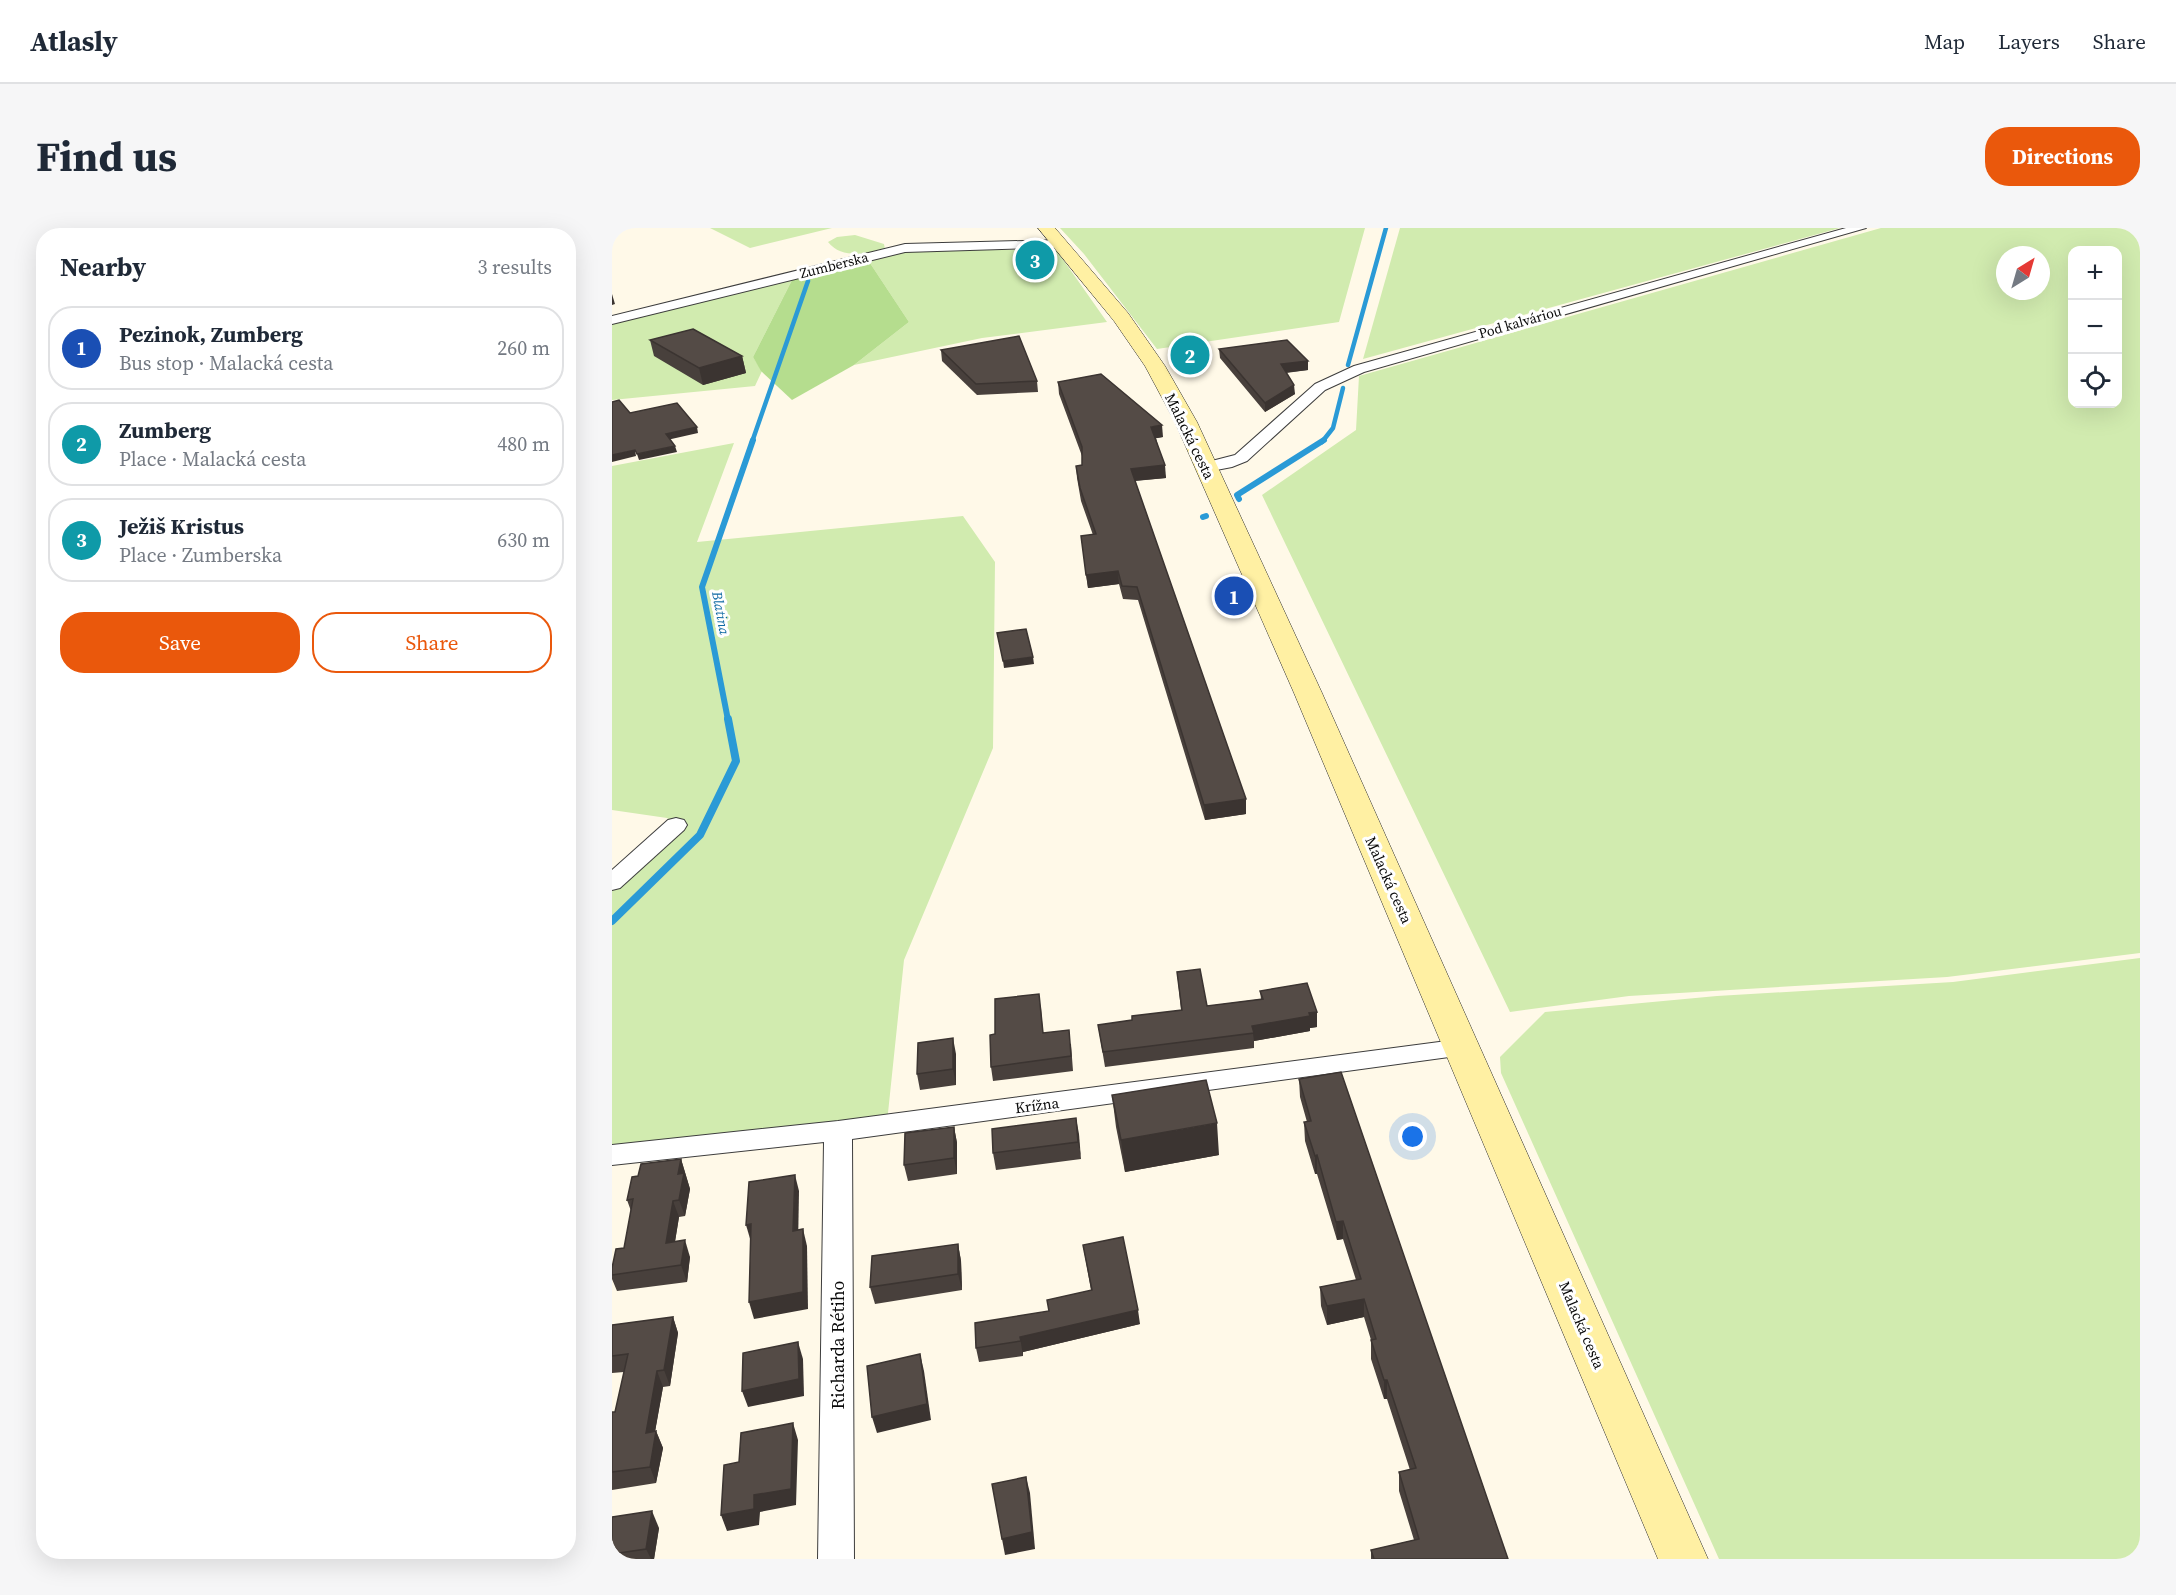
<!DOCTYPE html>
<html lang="en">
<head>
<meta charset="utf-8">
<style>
  :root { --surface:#fff; --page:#f6f6f7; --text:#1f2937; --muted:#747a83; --line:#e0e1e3; --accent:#ea580c }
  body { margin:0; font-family:"Source Serif 4",serif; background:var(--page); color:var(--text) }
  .controls { position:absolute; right:18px; top:18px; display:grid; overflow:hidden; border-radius:12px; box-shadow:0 6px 24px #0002 }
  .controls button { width:54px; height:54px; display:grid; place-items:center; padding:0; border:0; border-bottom:2px solid var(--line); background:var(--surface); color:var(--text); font:30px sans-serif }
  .compass { position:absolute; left:1384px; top:18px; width:54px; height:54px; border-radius:50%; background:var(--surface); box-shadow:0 6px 24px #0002; rotate:37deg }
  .you { position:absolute; left:801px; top:909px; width:21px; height:21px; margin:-15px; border:4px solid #fff; border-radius:50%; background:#1a73e8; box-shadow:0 0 0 9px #1a73e833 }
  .badge { display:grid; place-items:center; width:39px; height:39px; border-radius:50%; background:var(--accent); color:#fff; font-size:20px; font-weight:700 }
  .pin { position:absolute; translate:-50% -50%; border:3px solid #fff; box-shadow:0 2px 6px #0006 }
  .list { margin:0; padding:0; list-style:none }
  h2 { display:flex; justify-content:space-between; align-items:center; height:78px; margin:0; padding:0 24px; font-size:26px }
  h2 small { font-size:20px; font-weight:400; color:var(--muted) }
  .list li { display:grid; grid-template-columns:39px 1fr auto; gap:18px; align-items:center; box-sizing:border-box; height:84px; margin:0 12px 12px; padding:0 12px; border:2px solid var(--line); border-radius:24px }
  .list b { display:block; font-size:22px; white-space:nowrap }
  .list p { margin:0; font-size:20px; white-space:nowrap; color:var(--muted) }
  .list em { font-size:20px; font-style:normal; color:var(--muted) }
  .actions { display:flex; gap:12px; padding:18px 24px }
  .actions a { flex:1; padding:14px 0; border:2px solid var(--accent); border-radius:24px; text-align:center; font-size:21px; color:var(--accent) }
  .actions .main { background:var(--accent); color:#fff }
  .icon { flex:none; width:33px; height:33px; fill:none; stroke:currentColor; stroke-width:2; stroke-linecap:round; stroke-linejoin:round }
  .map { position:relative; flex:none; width:1528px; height:1331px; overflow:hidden; border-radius:24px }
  header { display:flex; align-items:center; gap:36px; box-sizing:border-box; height:84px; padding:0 30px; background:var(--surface); border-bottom:2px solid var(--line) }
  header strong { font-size:28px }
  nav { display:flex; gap:33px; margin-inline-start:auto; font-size:21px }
  .intro { display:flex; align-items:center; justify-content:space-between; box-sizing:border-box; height:144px; padding:0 36px }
  h1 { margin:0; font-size:42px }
  .button { padding:15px 27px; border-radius:24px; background:var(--accent); color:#fff; font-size:21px; font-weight:700 }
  main { display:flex; gap:36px; padding:0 36px }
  aside { flex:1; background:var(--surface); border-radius:24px; box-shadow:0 6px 24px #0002 }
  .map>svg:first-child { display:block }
</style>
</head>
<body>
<header>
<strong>Atlasly</strong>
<nav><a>Map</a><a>Layers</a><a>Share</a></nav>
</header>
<div class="intro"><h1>Find us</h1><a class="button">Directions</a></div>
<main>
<aside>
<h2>Nearby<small>3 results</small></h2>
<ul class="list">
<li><span class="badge" style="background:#1a4fb4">1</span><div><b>Pezinok, Zumberg</b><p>Bus stop · Malacká cesta</p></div><em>260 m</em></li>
<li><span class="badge" style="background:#0f9aa8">2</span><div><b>Zumberg</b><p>Place · Malacká cesta</p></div><em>480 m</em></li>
<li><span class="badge" style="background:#0f9aa8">3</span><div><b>Ježiš Kristus</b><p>Place · Zumberska</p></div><em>630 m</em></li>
</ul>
<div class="actions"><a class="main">Save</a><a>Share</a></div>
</aside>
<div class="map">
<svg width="1528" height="1331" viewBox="0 0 1528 1331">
  <rect width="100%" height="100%" fill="#fff9e8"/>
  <g fill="#d1ebaf" fill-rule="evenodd">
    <path d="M98,0h122l-82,20z"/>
    <path d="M448,0h305l-26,94 -182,27 -73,-95z"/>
    <path d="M788,0h440l-477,131z"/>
    <path d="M1269,0h259v725l-193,24 -318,19 -119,16 -248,-517 94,-65 3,-54zM1460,22h46v154h-46zM1393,27h36v36h-36z"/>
    <path d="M243,7l29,9 1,5c-18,5 -44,10 -57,-7l9,-5z"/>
    <path d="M361,21l84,2 50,71 -125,16 -128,27 55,-43 -41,-62 39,-8z"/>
    <path d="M181,50l-40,79 9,14 -7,15 -143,14v-76z"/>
    <path d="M122,215l-37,99 266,-26 32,46 -2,186 -89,212 -18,172 -274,28v-281l64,-54 -9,-7 -55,-8v-344z"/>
    <path d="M1528,730v601h-421l-218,-486 -1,-16 45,-45 172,-16 236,-14z"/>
  </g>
  <path fill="#b5dd8e" d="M256,32l41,62 -55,43 -62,35 -31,-29 -8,-14 40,-79z"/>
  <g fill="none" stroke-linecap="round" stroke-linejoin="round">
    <g stroke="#2a9ad6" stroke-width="4.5">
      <path d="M736,137l38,-137"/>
      <path d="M140,214l56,-161"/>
      <path d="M710,214l11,-14 10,-40"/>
    </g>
    <g stroke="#2a9ad6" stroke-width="6">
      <path d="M627,271l-2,-4 87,-55"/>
      <path d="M591,289l3,-1"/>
      <path d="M116,492l-26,-133 51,-147"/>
    </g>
    <path stroke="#2a9ad6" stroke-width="8" d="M0,693l88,-86 36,-74 -8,-42"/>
    <g stroke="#3d3d3d" stroke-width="2">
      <g id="minor">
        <path d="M1234,0h20l-502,144 -39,18 -78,71 -15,6 -26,5 -8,-5 2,-3 35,-9 80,-71 39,-18z"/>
        <path d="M449,12l6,4 -2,3 -160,5 -293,72v-8l293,-72z"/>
        <path d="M64,590l8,2 3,5 -3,5 -64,58 -8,2v-20l56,-50z"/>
        <path d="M850,811l9,3 4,6 -4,6 -619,85 2,420h-36l6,-417 -212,23v-20l226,-24z"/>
      </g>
    </g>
    <g stroke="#2c2c2c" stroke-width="1">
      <path id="secondary" d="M426,0h17l73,85 37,53 32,56 125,271 386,866h-50l-364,-866 -119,-271 -30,-56 -31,-45z"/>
    </g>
    <use href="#minor" fill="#fff" fill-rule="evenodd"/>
    <use href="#secondary" fill="#fff0a3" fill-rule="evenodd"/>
  </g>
  <g fill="#48403c">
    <path d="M38,112l92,16 4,17 -43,12 -49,-29z"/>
    <path d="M607,121l89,12v9l-22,3 9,21 -30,18 -45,-54z"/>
    <path d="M329,122l96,31 1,11 -61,3 -35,-34z"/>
    <path d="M446,154l105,55 -7,1 10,40 -31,3 111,333 -41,6 -67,-220 -15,-1 -4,-15 -31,4 -7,-52 12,-1 -12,-34 -4,-23 -1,-12 6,-1v-9l-23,-62z"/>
    <path d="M565,744l30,34 54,-7 -1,-8 57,21v15l-7,1v3l-56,10v7l-149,19 -7,-42 34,-5 49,-10z"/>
    <path d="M429,780l2,25 28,11 2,27 -80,10 -2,-14 4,-33z"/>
    <path d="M344,826v31l-36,5 -3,-16z"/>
    <path d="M687,851l209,480h-137v-9l43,-10 -15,-49v-19l11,-2 -23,-71h-3l-13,-40v-19l-7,-23 -37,8 -6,-19 -1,-19 36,-7 -13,-41 -6,1 -20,-66h-2l-10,-33 -1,-19h3l-7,-25z"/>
    <path d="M500,867l107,60 -94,17 -9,-45z"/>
    <path d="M464,890l5,41 -85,11 -3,-17z"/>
    <path d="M342,899l3,16v31l-49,7 -4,-16z"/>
    <path d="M69,931l9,30 -5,27 -6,1 -4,25 15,15 -3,25 -70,9 -5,-12v-11l12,-20 7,-37 -4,-11 11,-24z"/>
    <path d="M346,1016l3,17 1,29 -87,14 -5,-17z"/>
    <path d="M471,1017l57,79 -117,28v4l-44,6 -3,-14 115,-58z"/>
    <path d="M61,1089l5,16 -8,53 -7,1 -8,44h1l7,17 -7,35 -44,7v-78h3l9,-40 -12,1v-48z"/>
    <path d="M0,1289l47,11 -5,31h-42z"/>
  </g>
  <g fill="#3b3431">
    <path d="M0,66l3,10 -3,1z"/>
    <path d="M130,128l4,17 -43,12 -4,-17z"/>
    <path d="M696,133v9l-26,3 -1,-9z"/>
    <path d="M682,157l1,9 -30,18v-9z"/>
    <path d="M550,197l1,12 -11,2 -1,-12z"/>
    <path d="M85,199l1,6 -31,7 -1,-6z"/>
    <path d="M63,218l2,6 -38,8 -2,-6z"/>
    <path d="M23,222l1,6 -24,6v-7z"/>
    <path d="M553,237l1,13 -34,3 -1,-12z"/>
    <path d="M506,343l1,13 -31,4 -2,-13z"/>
    <path d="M421,429l1,7 -30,4 -1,-7z"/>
    <path d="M634,571v15l-41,6 -1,-15z"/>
    <path d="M705,784v15l-7,1v3l-56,10 -2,-15z"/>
    <path d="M341,810l3,16v31l-3,-16z"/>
    <path d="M464,890l3,16 2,25 -3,-17z"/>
    <path d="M605,895l2,32 -94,17 -4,-32z"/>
    <path d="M342,899l3,16v31l-3,-16z"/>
    <path d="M705,927v19h-2v-18z"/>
    <path d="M69,931l9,30 -5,27 -6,-16 -1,-26z"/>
    <path d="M183,947l4,16 -1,56 -5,-16z"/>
    <path d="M61,973l6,16 -7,42 -6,-16z"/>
    <path d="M731,993v18l-6,1 -1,-18z"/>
    <path d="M139,996v18l-5,-17z"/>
    <path d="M191,1001l4,17 1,63 -54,10 -5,-17z"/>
    <path d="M73,1012l5,17 -3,25 -6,-17z"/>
    <path d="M346,1016l3,17 1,29 -4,-16z"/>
    <path d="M752,1071v18l-37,8v-19z"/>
    <path d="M526,1082l2,14 -117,28v4l-3,-19z"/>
    <path d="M61,1089l5,16 -8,53 -6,-16z"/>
    <path d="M186,1114l5,17 1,37 -56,11 -6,-16z"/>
    <path d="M308,1126l4,17 7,49 -54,13 -5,-16z"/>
    <path d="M45,1143l6,16 -11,62 -6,-16z"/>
    <rect x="772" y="1152" width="3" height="19"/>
    <path d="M181,1195l5,17 -2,65 -36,7 -1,13 -32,6 -6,-16 33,-20z"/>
    <path d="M44,1203l7,17 -7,35 -6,-16z"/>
    <path d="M414,1249l4,16 5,56 -30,6 -3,-16z"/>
    <path d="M40,1283l7,17 -5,31h-3l-5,-10z"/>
  </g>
  <g fill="#544b46" stroke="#3b3431" stroke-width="1.5">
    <path d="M81,101l49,27 -43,12 -49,-28z"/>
    <path d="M407,108l18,45 -61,3 -35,-34z"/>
    <path d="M675,112l21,21 -27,3 13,21 -29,18 -46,-54z"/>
    <path d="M489,146l61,51 -11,2 14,38 -34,4 1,3 114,327 -42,6 -67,-218 -15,-1 -4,-15 -32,4 -5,-39 15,-2 -16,-46 -4,-22 6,-1v-18l-24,-65z"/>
    <path d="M7,172l11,13 47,-10 20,24 -31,7 9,12 -38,8 -2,-4 -23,5v-53z"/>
    <path d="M414,401l7,28 -30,4 -6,-28z"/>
    <path d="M588,741l7,37 56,-7 -3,-8 47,-8 10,29 -8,1 1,3 -58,10 2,7 -151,19 -5,-27 34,-5v-4l50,-6 -5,-38z"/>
    <path d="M427,766l4,39 26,-3 2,26 -80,11 -1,-32 5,-1v-35z"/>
    <path d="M341,810v31l-36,5 1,-31z"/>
    <path d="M729,844l167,487h-134l-3,-9 48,-11 -20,-67 17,-4 -29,-88h-3l-13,-40 5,-1 -12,-40 -37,7 -7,-19 41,-8 -18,-58 -7,1 -19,-67 -2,1 -11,-34 7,-1 -12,-42z"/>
    <path d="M594,852l11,43 -96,17 -9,-45z"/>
    <path d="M464,890l2,24 -85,11 -1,-24z"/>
    <path d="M342,899v31l-50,7 1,-32z"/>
    <path d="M69,931l-3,15 6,-1 -5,27 -6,1 -7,42 19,-3 -4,25 -69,10v-7l4,-19 8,-1 9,-49 -6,1 5,-23 6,-1 3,-12z"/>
    <path d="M183,947l-2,56 10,-2v63l-54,10 2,-78 -5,1 3,-43z"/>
    <path d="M511,1009l15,73 -118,27 1,4 -45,7 -1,-25 74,-12 -2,-11 45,-10 -9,-45z"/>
    <path d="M346,1016v30l-88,13 2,-31z"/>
    <path d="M61,1089l-9,53 -7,1 -11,62 10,-2 -6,36 -38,5v-60h3l13,-58 -16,2v-31z"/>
    <path d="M186,1114l1,37 -57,12 1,-38z"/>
    <path d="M308,1126l7,50 -55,13 -5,-51z"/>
    <path d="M181,1195l-2,66 -37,6v14l-33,6 3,-50 15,-3 2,-29z"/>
    <path d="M414,1249l6,55 -30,7 -10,-55z"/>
    <path d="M40,1283l-6,38 -34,5v-37z"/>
  </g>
  <g text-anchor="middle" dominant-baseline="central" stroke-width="6" stroke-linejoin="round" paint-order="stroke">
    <g font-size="14" fill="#0a0a0a" stroke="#fff">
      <text transform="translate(222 37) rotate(-14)">Zumberska</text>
      <text transform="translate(908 94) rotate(-16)">Pod kalváriou</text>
    </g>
    <g font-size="14" font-style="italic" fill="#0d69a3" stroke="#fff">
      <text transform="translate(109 385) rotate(79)">Blatina</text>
    </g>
    <g font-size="15" fill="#0a0a0a" stroke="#fff">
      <text transform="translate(578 208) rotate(64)">Malacká cesta</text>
      <text transform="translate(777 652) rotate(66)">Malacká cesta</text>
      <text transform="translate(425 877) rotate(-7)">Krížna</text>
      <text transform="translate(970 1097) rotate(67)">Malacká cesta</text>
    </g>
    <g font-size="18" fill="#0a0a0a" stroke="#fff">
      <text transform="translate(225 1117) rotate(-90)">Richarda Rétiho</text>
    </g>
  </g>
</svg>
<div class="controls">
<button>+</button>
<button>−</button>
<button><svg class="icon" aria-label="locate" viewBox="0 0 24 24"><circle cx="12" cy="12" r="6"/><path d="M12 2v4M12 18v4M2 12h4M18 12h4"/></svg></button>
</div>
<svg class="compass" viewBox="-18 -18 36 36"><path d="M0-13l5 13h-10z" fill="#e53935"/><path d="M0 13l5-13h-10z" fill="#747a83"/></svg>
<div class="you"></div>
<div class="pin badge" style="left:622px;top:368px;background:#1a4fb4">1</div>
<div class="pin badge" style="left:578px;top:127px;background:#0f9aa8">2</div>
<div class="pin badge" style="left:423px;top:32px;background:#0f9aa8">3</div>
</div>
</main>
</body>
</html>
